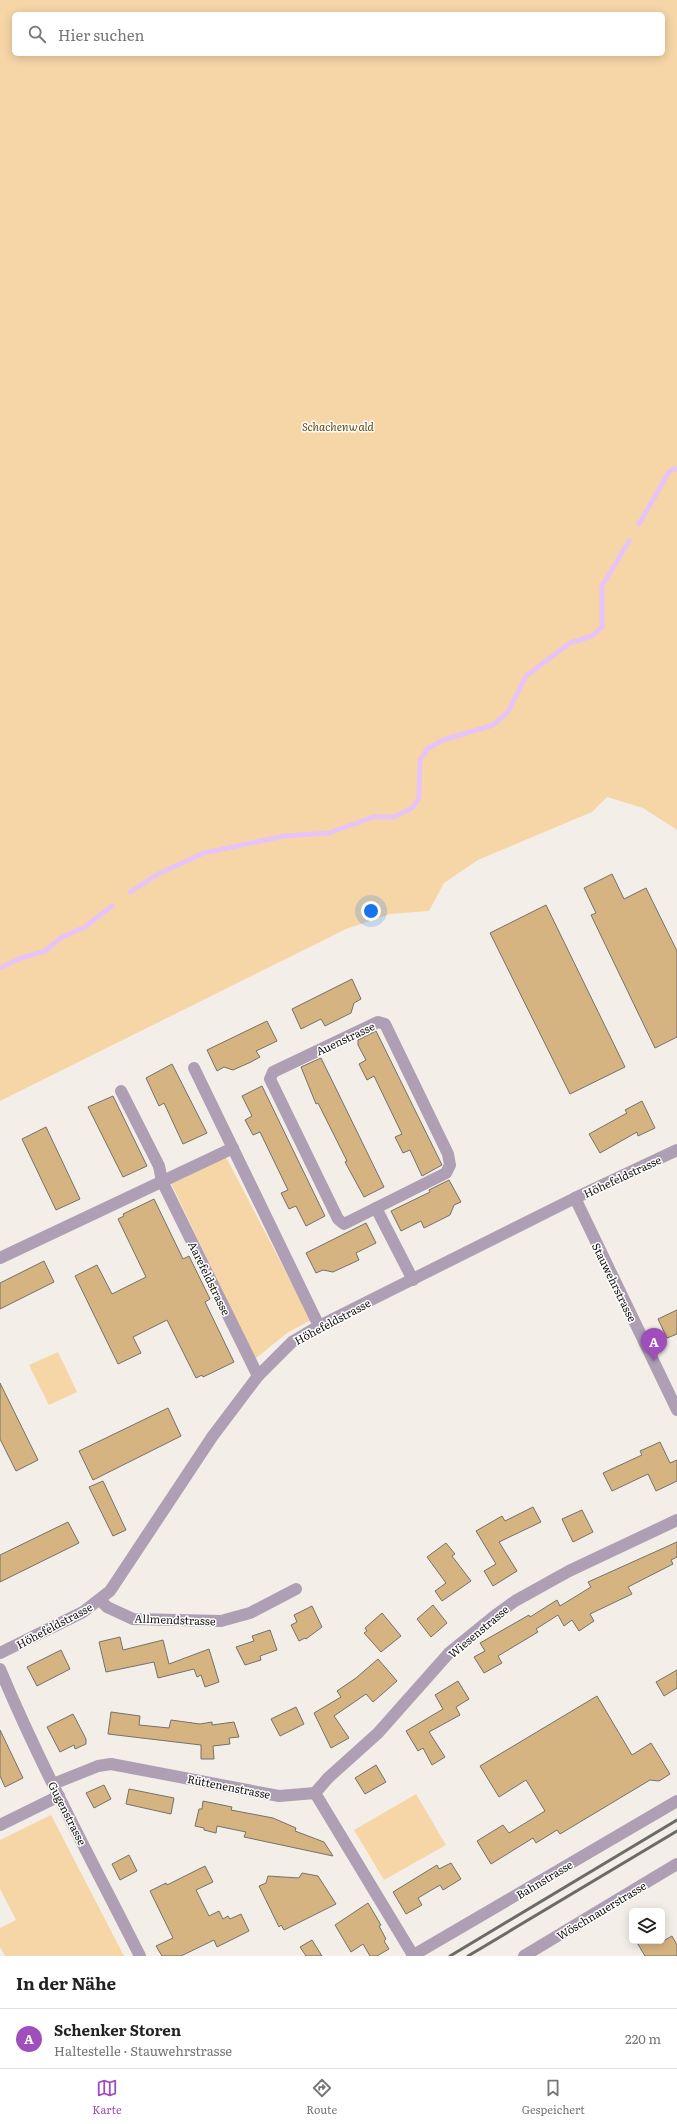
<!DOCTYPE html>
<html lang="de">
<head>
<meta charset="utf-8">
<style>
  :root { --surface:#fff; --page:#f6f6f6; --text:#222; --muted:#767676; --line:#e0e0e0; --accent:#a14ebd }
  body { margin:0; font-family:Literata,serif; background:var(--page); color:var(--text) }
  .controls { position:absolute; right:12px; bottom:12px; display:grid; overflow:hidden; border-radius:6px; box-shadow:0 2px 10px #0003 }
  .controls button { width:36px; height:36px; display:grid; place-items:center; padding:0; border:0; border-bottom:1px solid var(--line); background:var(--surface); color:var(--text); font:20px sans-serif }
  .you { position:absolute; left:371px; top:911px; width:14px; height:14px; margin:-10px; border:3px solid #fff; border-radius:50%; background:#1a73e8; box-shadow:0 0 0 6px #1a73e833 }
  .badge { display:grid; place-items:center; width:26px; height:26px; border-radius:50%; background:var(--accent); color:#fff; font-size:13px; font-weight:700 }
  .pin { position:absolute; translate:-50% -33px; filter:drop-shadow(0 1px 2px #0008) }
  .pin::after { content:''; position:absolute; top:21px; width:14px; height:12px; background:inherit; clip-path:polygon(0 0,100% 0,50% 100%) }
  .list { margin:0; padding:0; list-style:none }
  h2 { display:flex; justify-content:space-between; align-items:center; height:52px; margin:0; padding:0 16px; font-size:17px }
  h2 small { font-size:13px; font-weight:400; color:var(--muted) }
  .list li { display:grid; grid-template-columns:26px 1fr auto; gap:12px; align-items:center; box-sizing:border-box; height:60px; padding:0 16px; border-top:1px solid var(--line) }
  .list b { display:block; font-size:15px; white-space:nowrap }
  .list p { margin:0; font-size:13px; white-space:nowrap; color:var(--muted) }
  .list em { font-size:13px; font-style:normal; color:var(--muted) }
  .icon { flex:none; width:22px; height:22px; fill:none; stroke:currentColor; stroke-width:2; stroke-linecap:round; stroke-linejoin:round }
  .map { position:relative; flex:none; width:677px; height:1956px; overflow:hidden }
  .search { position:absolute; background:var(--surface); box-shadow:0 2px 10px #0003; left:12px; right:12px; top:12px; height:44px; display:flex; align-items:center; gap:10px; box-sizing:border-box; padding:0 14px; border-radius:6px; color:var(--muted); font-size:15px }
  .sheet { height:112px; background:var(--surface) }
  nav { display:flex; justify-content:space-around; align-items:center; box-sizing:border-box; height:56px; border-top:1px solid var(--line); background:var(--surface); font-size:11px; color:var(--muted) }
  nav a { display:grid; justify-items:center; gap:2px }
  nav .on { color:var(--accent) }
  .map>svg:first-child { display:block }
</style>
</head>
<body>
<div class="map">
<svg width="677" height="1956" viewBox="0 0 677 1956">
  <rect width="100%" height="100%" fill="#f3efe8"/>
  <g fill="#f6d6a7" fill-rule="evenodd">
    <path d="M0,0h677v830l-34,-22 -36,-11 -15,15 -114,48 -34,23 -15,28 -39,3 -44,15 -346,172zM14,14h649v40h-649z"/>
    <path d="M226,1157l85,163 -24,13 -32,26 -84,-176z"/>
    <path d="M58,1352l19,40 -28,13 -20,-40z"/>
    <path d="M416,1794l30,51 -62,35 -30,-50z"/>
    <path d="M51,1815l73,141h-119l-5,-9v-19l16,-8 -16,-31v-49z"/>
  </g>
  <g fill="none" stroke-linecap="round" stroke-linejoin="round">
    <g stroke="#e8c4f6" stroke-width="5">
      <path d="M639,524l30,-52 8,-4"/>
      <path d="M130,892l30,-19 44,-20 80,-17 45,-3 44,-16h21l18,-9 7,-10 1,-38 7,-11 16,-9 50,-15 15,-13 18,-36 44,-33 22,-7 10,-9v-41l27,-45"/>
      <path d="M0,968l21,-10 24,-7 17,-14 23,-10 27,-21"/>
    </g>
  </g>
  <g fill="#d6b481" stroke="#75716b">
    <path d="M612,874l12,25 22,-11 31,63v86l-22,11 -64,-133 5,-2 -12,-25z"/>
    <path d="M546,905l79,162 -55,27 -80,-161z"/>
    <path d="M352,979l9,20 -7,4 -3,10 -26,13 -4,-7 -20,10 -9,-20z"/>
    <path d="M267,1021l10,20 -21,10 4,6 -9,5 -18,8 -9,-3 -7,4 -10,-21z"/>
    <path d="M376,1031l66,134 -20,11 -12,-26 -7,3 -8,-16 7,-3 -28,-58 -7,4 -8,-16 7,-4 -8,-15v-5z"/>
    <path d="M321,1058l63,129 -20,10 -19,-35 2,-1 -29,-58 -2,1 -15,-37z"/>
    <path d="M172,1064l35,69 -24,11 -19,-41 -5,3 -13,-28z"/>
    <path d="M262,1086l63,130 -19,10 -10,-20 -7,3 -8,-16 7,-3 -28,-58 -7,3 -8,-15 7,-4 -10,-20z"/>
    <path d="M113,1096l34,70 -24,11 -35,-70z"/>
    <path d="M642,1101l13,27 -17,8 -1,-4 -37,21 -11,-19 38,-21 -2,-3z"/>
    <path d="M46,1127l34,72 -24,11 -34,-71z"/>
    <path d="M449,1180l12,22 -7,3 -4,10 -26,13 -3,-7 -20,10 -10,-20 39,-19 -1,-2z"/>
    <path d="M154,1199l29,60 6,-3 21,43 -5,3 29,60 -31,15 -1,-2 -6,3 -29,-58 -34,17 8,16 -23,11 -43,-88 22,-11 15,29 34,-17 -28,-58 6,-3 -1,-2z"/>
    <path d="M366,1223l10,20 -20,10 3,7 -26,12 -10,-2 -7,3 -10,-20z"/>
    <path d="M44,1261l10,21 -54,27v-26z"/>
    <path d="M677,1310v24l-10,4 -9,-19z"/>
    <path d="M0,1383l38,77 -22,11 -16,-32z"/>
    <path d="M168,1408l13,28 -88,44 -14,-29z"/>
    <path d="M660,1442l10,21 7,-3v21l-21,10 -8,-17 -36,17 -9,-18 39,-18 -2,-4z"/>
    <path d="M103,1481l23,49 -13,6 -24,-49z"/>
    <path d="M533,1507l8,15 -42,20 18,29 -24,15 -9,-15 12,-7 -20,-33 26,-15 3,5z"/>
    <path d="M582,1510l11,22 -20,10 -11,-23z"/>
    <path d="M68,1522l11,21 -79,39v-27z"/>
    <path d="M677,1542v15l-6,3 2,4 -45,23 4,7 -42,20 4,7 -15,10 -7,-11 -8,6 -6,-11 -22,14 2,3 -40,24 4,7 -18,10 -10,-16 11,-6 -5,-8 49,-28 1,2 27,-17 3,6 31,-19 -3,-5z"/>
    <path d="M446,1543l9,11 -3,2 19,25 -29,20 -7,-10 11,-8 -19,-26z"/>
    <path d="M433,1605l14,18 -16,14 -14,-18z"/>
    <path d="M312,1606l10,21 -16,12 -1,-1 -6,3 -8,-16 6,-3 -3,-7z"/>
    <path d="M382,1613l19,23 -20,16 -17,-19 3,-2 -2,-3z"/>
    <path d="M270,1630l7,20 -17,6 1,4 -16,5 -9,-18 18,-6 -2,-5z"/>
    <path d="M120,1637l3,13 40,-10 6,24 40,-15 10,33 -14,5 -4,-12 -4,2 -3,-8 -36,9 -4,-16 -48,10 -7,-30z"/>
    <path d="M61,1650l9,19 -33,17 -10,-19z"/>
    <path d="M378,1659l19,22 -24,21 -7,-8 -32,22 15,22 -18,10 -17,-35 27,-16 -4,-6 19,-13z"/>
    <path d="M677,1670v18l-13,8 -8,-14z"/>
    <path d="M458,1681l11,18 -13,8 4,8 -31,17 16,25 -13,8 -9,-17 -5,3 -12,-20 37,-22 -8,-14z"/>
    <path d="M597,1696l35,59 19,-12 19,31 -11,7 -9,-1 -90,54 -3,-4 -21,13 -3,-5 -42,26 -14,-23 26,-16 6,8 36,-22 -19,-31 -27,17 -19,-31z"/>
    <path d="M296,1707l8,17 -24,12 -9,-17z"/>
    <path d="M111,1712l29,4 -1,9 30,3 2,-8 29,4 12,-2v3l22,-3 5,15 -10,1 1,6 -17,2 1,13h-13v-14l-93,-11z"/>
    <path d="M73,1714l13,25v5l-11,5 -1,-4 -14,7 -13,-25z"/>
    <path d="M0,1730l23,48 -18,9 -5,-11z"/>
    <path d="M376,1765l10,17 -21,12 -10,-16z"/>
    <path d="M104,1785l7,14 -17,9 -8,-15z"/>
    <path d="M129,1789l45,9 -3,16 -45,-10z"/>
    <path d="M203,1801l29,6 -1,3 42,8 23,10 -1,3 29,11 9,14 -89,-19 2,-5 -29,-6 -1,7 -12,-3v-2l-9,-2 4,-17h3z"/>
    <path d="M129,1855l8,16 -17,9 -8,-16z"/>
    <path d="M451,1863l10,16 -18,11 -3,-5 -22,13 4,7 -16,9 -13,-22 44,-27 2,4z"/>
    <path d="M205,1866l8,16 -17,8 13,26 10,-5 4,8 5,-3 2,3 11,-5 8,17 -32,16 -3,-7 -33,16h-19l-6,-10 17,-8 -23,-47 16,-8 1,2z"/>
    <path d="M302,1873l16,3 18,28 -52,26 -3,-5 -2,2 -20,-41 7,-3 2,-7 31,2z"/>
    <path d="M368,1903l13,22 -2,1 7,13 -2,2 5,8 -12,7h-7l-7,-12 -12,8 -16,-27z"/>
    <path d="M672,1936l5,9v11h-32l-9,-15h27z"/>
    <path d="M312,1940l10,16h-16l-6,-9z"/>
  </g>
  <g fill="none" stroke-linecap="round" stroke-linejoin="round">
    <g stroke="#ae9fb4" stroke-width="12">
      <path d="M378,1022l7,2 63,130 2,11 -4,8 -102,51 -6,-5 -68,-140 3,-7z"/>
      <path d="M194,1068l125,258"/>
      <path d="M121,1091l38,75 3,15 96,195"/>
      <path d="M575,1198l102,212"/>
      <path d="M376,1208l37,72"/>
      <path d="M0,1258l233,-110"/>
      <path d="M100,1600l7,7 26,12 88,2 29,-8 46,-24"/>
      <path d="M0,1653l83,-41 27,-21 102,-154 46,-61 34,-34 27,-16 256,-128 102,-48"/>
      <path d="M0,1669c41,98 92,192 140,287"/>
      <path d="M53,1784l45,-18 13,-2 168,32 36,-3 98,162"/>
      <path d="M315,1793l13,-15 50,-45 71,-80 48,-39 18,-13 54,-30 108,-51"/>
      <path d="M0,1825l59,-29"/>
      <path d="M412,1956l265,-155"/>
      <path d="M524,1956l153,-92"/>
    </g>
    <g stroke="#6d6b67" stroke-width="3">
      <path d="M450,1956l227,-136"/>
      <path d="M468,1956l209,-125"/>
    </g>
  </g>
  <g text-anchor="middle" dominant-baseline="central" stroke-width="3" stroke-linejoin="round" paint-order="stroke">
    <g font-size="11" font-style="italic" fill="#684706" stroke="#fff">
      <text x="338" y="426">Schachenwald</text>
    </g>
    <g font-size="11" fill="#151311" stroke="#fff">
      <text transform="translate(345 1038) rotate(-25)">Auenstrasse</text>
      <text transform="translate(622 1176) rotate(-25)">Höhefeldstrasse</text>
      <text transform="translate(210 1278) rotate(64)">Aarefeldstrasse</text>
      <text transform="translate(615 1282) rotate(64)">Stauwehrstrasse</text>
      <text transform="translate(332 1321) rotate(-28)">Höhefeldstrasse</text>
      <text transform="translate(175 1619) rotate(2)">Allmendstrasse</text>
      <text transform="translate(54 1625) rotate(-28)">Höhefeldstrasse</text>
      <text transform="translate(478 1631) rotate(-40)">Wiesenstrasse</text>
      <text transform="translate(229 1786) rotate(11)">Rüttenenstrasse</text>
      <text transform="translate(68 1813) rotate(63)">Gugenstrasse</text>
      <text transform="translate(544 1879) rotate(-31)">Bahnstrasse</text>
      <text transform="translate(601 1910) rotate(-31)">Wöschnauerstrasse</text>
    </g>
  </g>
</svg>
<div class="controls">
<button><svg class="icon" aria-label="layers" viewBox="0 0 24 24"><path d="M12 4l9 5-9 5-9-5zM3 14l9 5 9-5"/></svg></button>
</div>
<div class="you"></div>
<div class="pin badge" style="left:654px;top:1361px">A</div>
<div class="search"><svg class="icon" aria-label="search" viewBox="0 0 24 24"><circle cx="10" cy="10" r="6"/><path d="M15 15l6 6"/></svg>Hier suchen</div>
</div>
<section class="sheet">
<h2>In der Nähe<small></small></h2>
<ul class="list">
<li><span class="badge">A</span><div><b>Schenker Storen</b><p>Haltestelle · Stauwehrstrasse</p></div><em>220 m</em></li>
</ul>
</section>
<nav>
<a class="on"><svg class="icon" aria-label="map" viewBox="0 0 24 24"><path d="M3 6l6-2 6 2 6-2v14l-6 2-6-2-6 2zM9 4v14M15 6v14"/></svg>Karte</a>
<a><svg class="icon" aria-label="directions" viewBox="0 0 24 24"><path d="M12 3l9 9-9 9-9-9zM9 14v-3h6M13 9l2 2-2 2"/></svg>Route</a>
<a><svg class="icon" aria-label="saved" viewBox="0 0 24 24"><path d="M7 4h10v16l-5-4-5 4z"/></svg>Gespeichert</a>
</nav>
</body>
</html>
